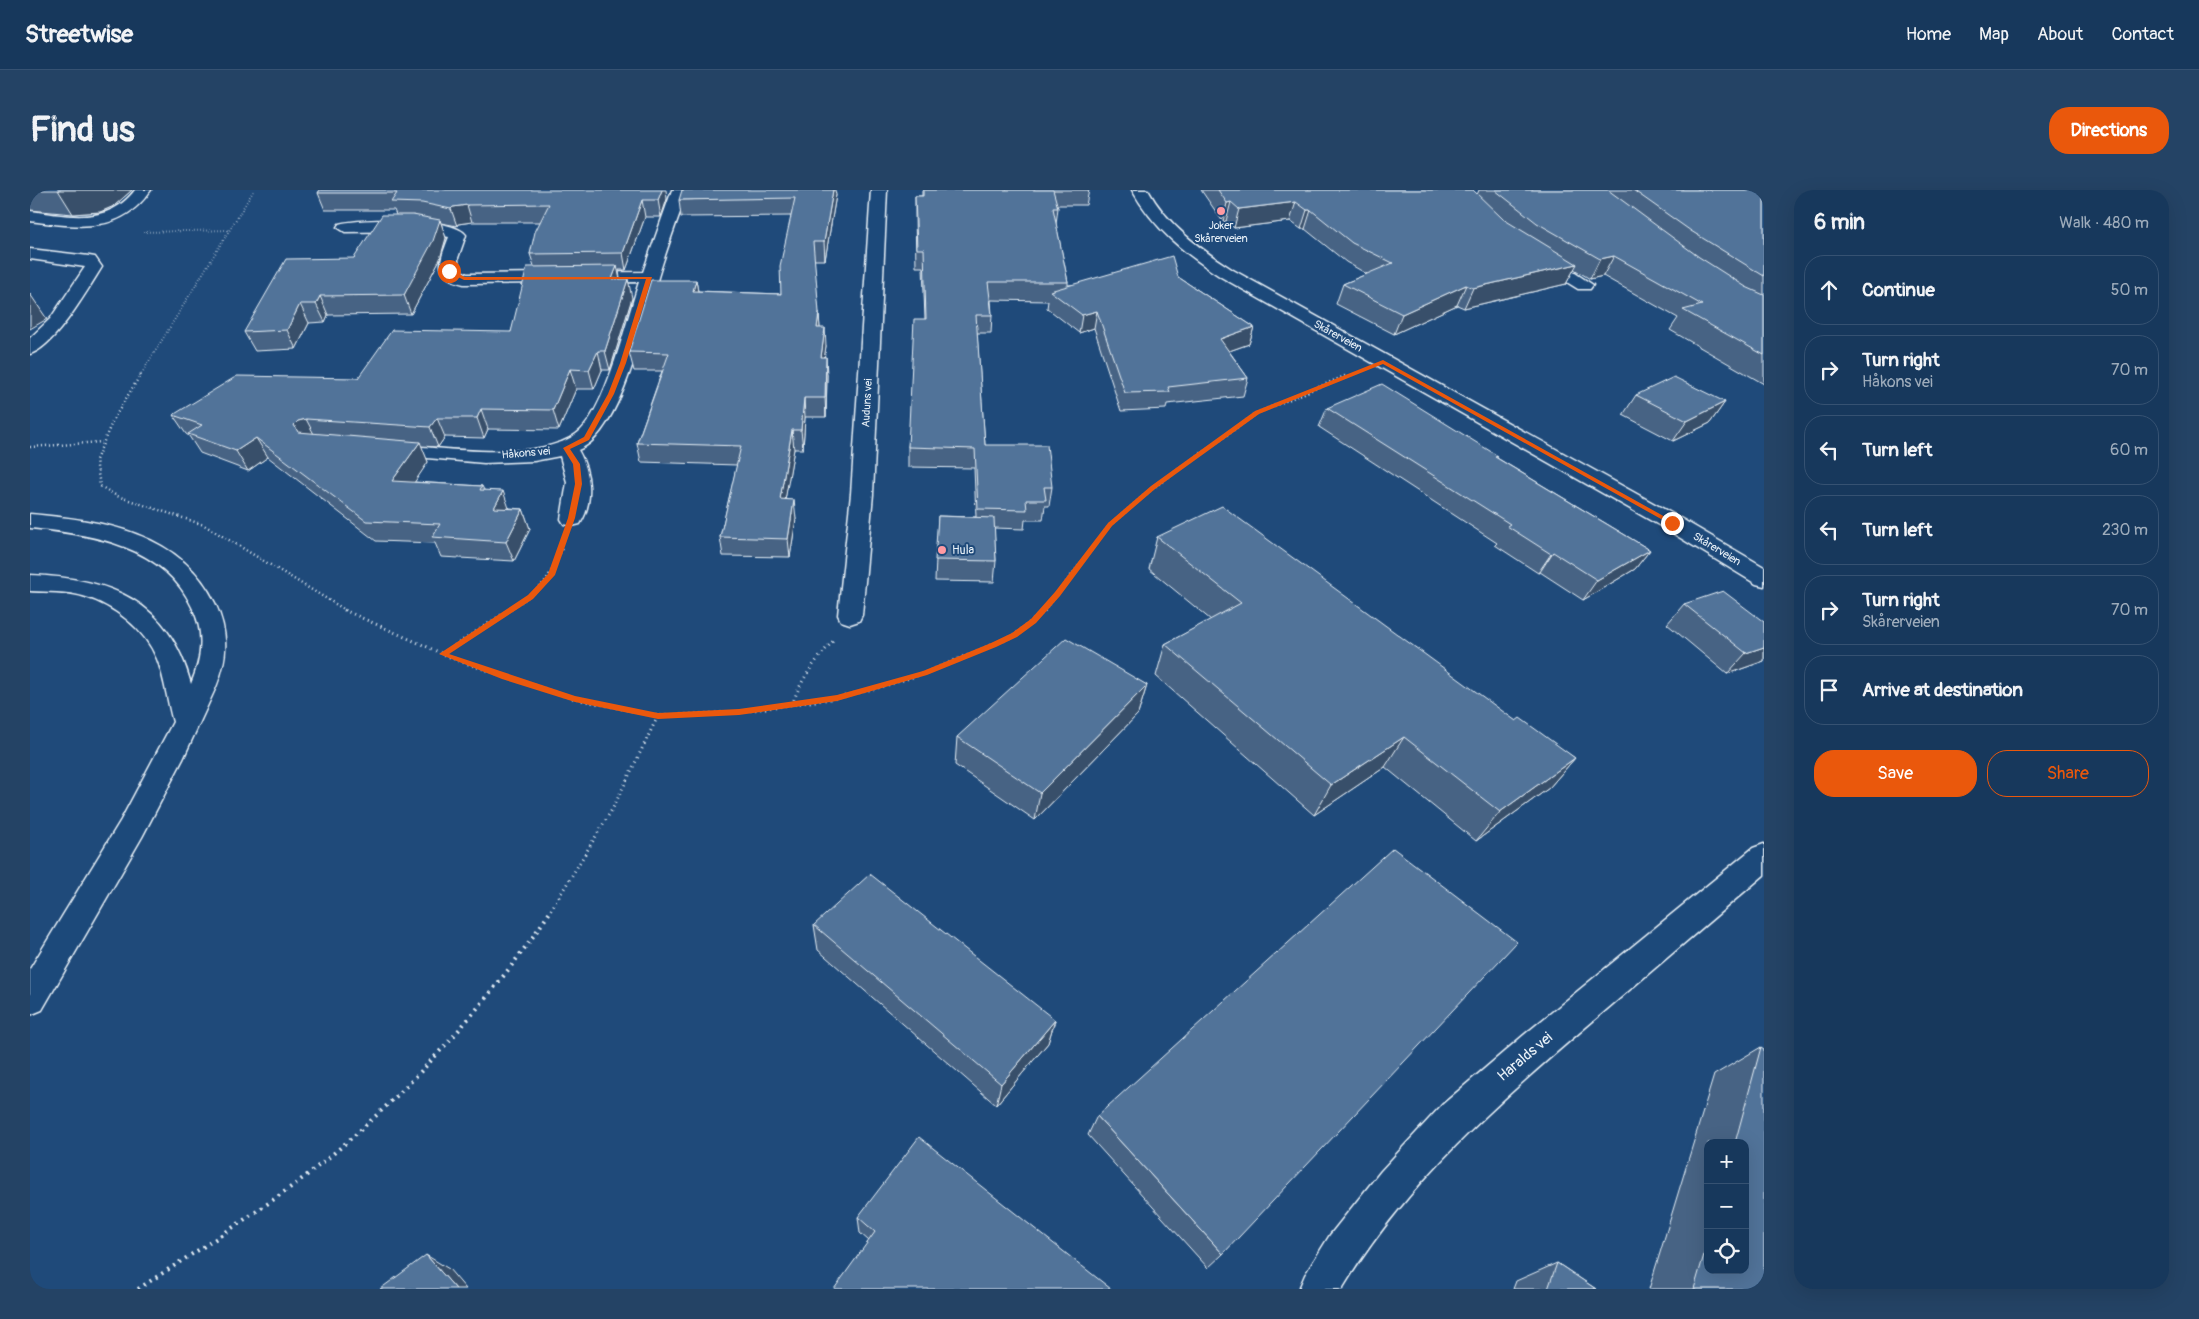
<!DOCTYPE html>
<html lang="en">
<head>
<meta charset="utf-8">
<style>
  :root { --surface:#17385c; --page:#244365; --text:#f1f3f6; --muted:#9eacbb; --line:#365272; --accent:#ea580c }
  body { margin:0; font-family:Pangolin,sans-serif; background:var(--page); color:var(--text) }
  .controls { position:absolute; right:15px; bottom:15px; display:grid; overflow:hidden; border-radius:10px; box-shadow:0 5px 20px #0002 }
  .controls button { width:45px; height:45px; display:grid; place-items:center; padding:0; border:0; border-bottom:1px solid var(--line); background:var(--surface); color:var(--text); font:25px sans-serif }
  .stop { position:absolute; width:15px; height:15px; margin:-11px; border:4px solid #ea580c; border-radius:50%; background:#fff }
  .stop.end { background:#ea580c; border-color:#fff; box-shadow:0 1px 5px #0008 }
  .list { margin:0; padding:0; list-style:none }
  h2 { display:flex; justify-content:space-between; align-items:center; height:65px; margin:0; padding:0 20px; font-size:21px }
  h2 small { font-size:16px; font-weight:400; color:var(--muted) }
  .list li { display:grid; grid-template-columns:32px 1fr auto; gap:15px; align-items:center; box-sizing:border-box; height:70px; margin:0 10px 10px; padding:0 10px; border:1px solid var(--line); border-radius:20px }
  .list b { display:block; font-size:19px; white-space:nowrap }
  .list p { margin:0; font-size:16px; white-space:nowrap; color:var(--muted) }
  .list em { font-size:16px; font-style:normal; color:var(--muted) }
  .actions { display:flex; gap:10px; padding:15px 20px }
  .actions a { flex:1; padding:11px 0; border:1px solid var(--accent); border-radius:20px; text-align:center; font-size:18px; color:var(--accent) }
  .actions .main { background:var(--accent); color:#fff }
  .icon { flex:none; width:28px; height:28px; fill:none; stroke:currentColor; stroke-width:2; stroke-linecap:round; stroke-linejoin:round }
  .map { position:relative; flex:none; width:1734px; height:1099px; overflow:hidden; border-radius:20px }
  header { display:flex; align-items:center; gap:30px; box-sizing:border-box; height:70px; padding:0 25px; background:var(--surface); border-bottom:1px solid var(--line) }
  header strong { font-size:24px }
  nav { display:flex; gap:28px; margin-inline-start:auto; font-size:18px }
  .intro { display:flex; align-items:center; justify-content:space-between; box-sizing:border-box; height:120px; padding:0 30px }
  h1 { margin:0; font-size:35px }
  .button { padding:12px 22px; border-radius:20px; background:var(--accent); color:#fff; font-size:18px; font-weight:700 }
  main { display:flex; gap:30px; padding:0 30px }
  aside { flex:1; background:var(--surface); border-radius:20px; box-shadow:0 5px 20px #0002 }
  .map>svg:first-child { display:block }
</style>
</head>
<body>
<header>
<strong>Streetwise</strong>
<nav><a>Home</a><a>Map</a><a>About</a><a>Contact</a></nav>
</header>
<div class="intro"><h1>Find us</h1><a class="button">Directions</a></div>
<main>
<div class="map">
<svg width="1734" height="1099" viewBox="0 0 1734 1099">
  <rect width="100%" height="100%" fill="#1f4a7a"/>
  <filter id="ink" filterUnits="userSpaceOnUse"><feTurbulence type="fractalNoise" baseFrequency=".02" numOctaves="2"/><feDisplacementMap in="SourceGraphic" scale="10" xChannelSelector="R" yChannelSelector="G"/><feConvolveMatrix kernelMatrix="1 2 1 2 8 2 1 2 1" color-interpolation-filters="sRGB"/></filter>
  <g filter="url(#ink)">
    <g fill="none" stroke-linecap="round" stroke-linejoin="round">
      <g stroke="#e8f1f8" stroke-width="3">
        <g id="minor">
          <path d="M105,0h16c-31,45 -73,37 -121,31v-10c39,5 78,15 105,-21z"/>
          <path d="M642,0h16c-10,28 -20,55 -29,84 -13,42 -37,160 -81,176 13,22 16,52 2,74l-8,2 -8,-2 -3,-5 6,-37 -7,-26 -26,5 -50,2 -103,-9 -4,-4 4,-4 7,-2c48,3 157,21 193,-14 26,-26 46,-111 58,-148l-175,2c-32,-8 -24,-23 -15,-47l-29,-6 -75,1 -8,-5 2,-3c21,-6 115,-7 127,11l-8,23v11l9,5 176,-2z"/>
          <path d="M841,0h16l-14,304 -11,121 -3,6 -9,3 -9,-3 -3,-6 13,-121z"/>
          <path d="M1102,0h16c20,36 51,58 85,80l447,248 84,49v19l-8,-2 -92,-56 -443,-251c-37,-24 -67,-48 -89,-87z"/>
          <path d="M0,59l59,7 6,1 7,10c-14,22 -47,80 -72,87v-16l20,-19 35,-52 -55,-8z"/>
          <path d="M1509,62l6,1 48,32 -3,4h-12l-45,-28 -2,-4 2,-4z"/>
          <path d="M1734,654v31c-57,48 -113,97 -170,145 -96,82 -186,160 -252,269h-43l6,-14 25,-40 51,-64 61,-66 82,-70 229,-187z"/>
        </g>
      </g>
      <g stroke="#e8f1f8" stroke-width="3">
        <path id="highway" d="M0,324c71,6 151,18 185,89 14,30 13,54 1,84l-33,72 -41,78 -100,173 -12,5v-46l91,-149 52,-98c-6,-21 -8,-43 -16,-63 -12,-30 -43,-54 -74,-63 -16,-5 -36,-4 -53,-5v-16c79,3 139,25 161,109 11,-27 14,-51 1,-77 -28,-62 -101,-73 -162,-79z"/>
      </g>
      <g stroke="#e8f1f8" stroke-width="2" stroke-dasharray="0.5 2.5" stroke-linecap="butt">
        <path d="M113,42l86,-2"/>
        <path d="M110,186l114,-186"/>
      </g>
      <g stroke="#e8f1f8" stroke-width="2.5" stroke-dasharray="1 3" stroke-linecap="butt">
        <path d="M111,184l-28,46 -17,40 4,26 17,10 87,29 143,86"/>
        <path d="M0,257l72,-5"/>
        <path d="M477,421c34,-23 39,-24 55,-63"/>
        <path d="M1014,421l66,-86 43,-37 104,-75 90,-38"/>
      </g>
      <g stroke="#e8f1f8" stroke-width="3" stroke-dasharray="1 4" stroke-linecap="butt">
        <path d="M314,420l115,51 116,38 83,17 81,-4 98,-14 44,-11 44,-14 90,-38 30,-25"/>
        <path d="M412,464l67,-44"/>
        <path d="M762,515c9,-26 23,-44 41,-64"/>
        <path d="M521,720l62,-102 45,-92"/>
      </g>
      <path stroke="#e8f1f8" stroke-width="4" stroke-dasharray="2 5" stroke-linecap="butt" d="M108,1099c57,-37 115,-73 169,-114 92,-72 180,-169 245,-266"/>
      <use href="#minor" fill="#1f4a7a" fill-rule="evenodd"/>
      <use href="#highway" fill="#1f4a7a" fill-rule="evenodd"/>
    </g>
    <g fill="#466384" stroke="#e8f1f8" fill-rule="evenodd">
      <path d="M0,0h102l-18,16 -14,6 -27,2 -43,-4z"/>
      <path d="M290,0l347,9 -6,18h-16l-19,53h-7l1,9 12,19 -22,72h-8l-8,19h-18l-17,41 -71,-1 -4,9 -39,-1 -7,10 -17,-1 7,16 -14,20 68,4 2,4 26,18 13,1 7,20 -16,32 -73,-4 -6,-14 -59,-2 -108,-84 -20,14 -48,-18 -11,-17 -3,-2 -13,-19 185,-37 153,-46 23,-66 -4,-12 11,-32h-69l-14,2 -1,2 -16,-3 5,15 -6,21 -29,55 -83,1 -3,7 -16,1 -13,26 -41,2 -11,-19 110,-74 42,-43 -2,-5h-69l-7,-17z"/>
      <path d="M892,0h167l-3,15h-29l1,3 -2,16 12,58v3l110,-8 76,50 -5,17 -20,7 19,27 -5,18 -76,8 -1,5 -45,2 -27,-83 -15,5 -32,-25 1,-7 -57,-1 1,15 -1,18h-14l8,112 67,42 -3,19h-4l-2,14h-18l-1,9 -30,-1 2,33 -2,21 -59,-1 3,-65 38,1 -2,-49 -66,-1v-20l17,-128 -2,-52h-7l-1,-53v-18h7z"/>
      <path d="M1171,0h272l4,5 2,-5h285v194l-94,-54 8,-12 -75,-42 -13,3 -16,-10 -8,15 -102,24 -7,-3 -63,29 -58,-30 7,-20 24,-10 -21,-12 -41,-33h-4l-11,-8 -56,7 -8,-7 -3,1z"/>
      <path d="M806,5l-11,65h-11l6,68 6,18 -2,11 3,18 -1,42h-21l-2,32h-9l-9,50 11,20 -6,38 -67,-1 -3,-19 17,-72 -96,-3 -4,-19 25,-72h-28l-5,-19 67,-72 2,11 83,3 10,-78 -110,1 -2,-17z"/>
      <path d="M1606,205l89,7 -15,21 -37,18 -50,-26z"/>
      <path d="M1297,218l171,48 -1,2 153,92 -15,19 -52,31 -43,-28 -2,1 -43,-28 2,-2 -178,-116z"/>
      <path d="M1127,347l359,184 59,37 -26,30 -73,53 -91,-74 -71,48 -158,-139 9,-32 46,-24 -62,-51z"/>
      <path d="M1654,414l80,18v39l-37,13 -60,-50z"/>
      <path d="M1117,495l-9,29 -103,106 -80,-55 2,-28z"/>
      <path d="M784,735l241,95 -7,23 -52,62 -178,-155z"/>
      <path d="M1731,857l3,242h-115l65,-214zM1678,953h37l-37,127z"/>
      <path d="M1067,926l126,138 -15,14 -120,-133z"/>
      <path d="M828,1027l253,72 -242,-48 -9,-8z"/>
      <path d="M1527,1073l39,26h-83l3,-8z"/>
    </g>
    <g fill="#39506b" stroke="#e8f1f8">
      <path d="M28,0h74l-18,16 -14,6 -27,2z"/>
      <path d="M632,0h4l1,9 -6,18 -3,-17z"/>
      <path d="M803,0h2l1,5 -11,65 -1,-18z"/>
      <path d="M612,10l3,17 -19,53 -3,-17z"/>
      <path d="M1201,12l-5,19 -3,1 4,-19z"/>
      <path d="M1266,12l-6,19 -56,7 5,-19z"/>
      <path d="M437,15l5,17 -14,2 -1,2 -6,-17 2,-2z"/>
      <path d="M1277,20h4l-6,19h-4z"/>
      <path d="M410,30l6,18 -6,21 -29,55 -7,-19z"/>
      <path d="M1584,66l-11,20 -13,3 10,-20z"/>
      <path d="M1547,74l-11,20 -102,24 9,-20z"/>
      <path d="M587,76l4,18 -9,-5z"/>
      <path d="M598,89l4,19 -22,72 -5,-19z"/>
      <path d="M666,90l3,18 -6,-7z"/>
      <path d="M1436,95l-9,20 -63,29 8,-20z"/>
      <path d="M0,104l17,25 -17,10z"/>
      <path d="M290,106l8,19 -3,7 -9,-18z"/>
      <path d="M270,114l9,19 -13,26 -9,-19z"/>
      <path d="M1067,121l-3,17 -15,5 3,-18z"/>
      <path d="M789,122l1,18 -3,-2z"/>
      <path d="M1224,137l-5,17 -34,12 5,-17z"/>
      <path d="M795,138l1,18 -4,29 -1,-18z"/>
      <path d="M568,161l4,19 -8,19 -5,-19z"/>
      <path d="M796,167l1,18 -1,42 -1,-19z"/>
      <path d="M540,179l6,20 -17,41 -6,-20z"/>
      <path d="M774,208l1,19 -2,32 -2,-19z"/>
      <path d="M1695,212l-15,21 -37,18 14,-20z"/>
      <path d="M451,219l7,20 -4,9 -7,-20z"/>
      <path d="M407,228l8,19 -7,10 -8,-20z"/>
      <path d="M276,229l10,19 -12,7 -10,-20 4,-4z"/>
      <path d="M762,240l2,19 -12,69 -2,-19z"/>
      <path d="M226,248l12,19 -20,14 -12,-20z"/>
      <path d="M390,252l8,20 -26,39 -10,-20z"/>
      <path d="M473,301l7,20 -16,-3z"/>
      <path d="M764,310l2,19 -6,38 -2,-18z"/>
      <path d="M493,319l7,20 -16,32 -8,-19z"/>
      <path d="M1620,360l-15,19 -52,31 14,-20z"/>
      <path d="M1523,362l-13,20 -2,1 13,-19z"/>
      <path d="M1734,457v14l-37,13 19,-21z"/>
      <path d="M1117,495l-9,29 -103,106 5,-27z"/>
      <path d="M1374,547l-19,30 -71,48 17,-30z"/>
      <path d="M1545,568l-26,30 -73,53 24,-29z"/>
      <path d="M1025,830l-7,23 -52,62 5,-21z"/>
      <path d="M396,1065l23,14 17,20h-10z"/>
    </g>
    <g fill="#517399" stroke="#e8f1f8">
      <path d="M290,0h342l-4,10h-16l-19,53 -93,1 5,-22 14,-28 -82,1 -14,2 -2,2 -29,-6 -31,-1 6,-9h-79z"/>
      <path d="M652,0h151l-9,52h-11l6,70 -2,16h8l-4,29h5l-1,41h-21l-3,32h-9l-12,69 14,1 -6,39 -68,-2 21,-91 -104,-3 32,-90 -40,-1 22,-72h45l-3,11 88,3 -1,-28 15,-68 -116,2z"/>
      <path d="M893,0h130l5,18h-5l15,74h-80l4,33h-16l9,130h62l5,42h-8l2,13h-20l1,10 -49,-1 -3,-60 -67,-2 6,-128h12l-2,-70h-7l-2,-53h8z"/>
      <path d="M1188,0h255l30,29 74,45 -104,24 -7,-3 -64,29 -59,-30 50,-21 -41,-20 -41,-33h-4l-11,-8 -57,7 -8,-7 -4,1z"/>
      <path d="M1465,0h113l91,67 47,30 18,8v60l-81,-45 19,-5 -88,-49 -14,3 -63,-36z"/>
      <path d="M1603,0h131v86l-73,-45z"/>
      <path d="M352,25h31l27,5 -7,21 -29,54 -84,1 -4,8h-16l-13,26 -43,2 42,-73 68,-1z"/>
      <path d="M1142,66l6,21 76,50 -34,12 28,39 -80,9 2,5 -45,1 -28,-82 -15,4 -32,-24z"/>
      <path d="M587,76l-5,13h16l-23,72h-7l-9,19 -19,-1 -17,41 -72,-1 -4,9h-40l-7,9 -124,-8 -8,2 -4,4 4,7 122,10 -28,39 90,5 -2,4 23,1 -9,17 29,1 -17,33 -74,-5 8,-13 -74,-3 -110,-83 -20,13 -48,-17 14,-9 -29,-10 64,-39 121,2 34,-48 119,2 16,-65z"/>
      <path d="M1644,187l51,25 -38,19 -51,-26z"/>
      <path d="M1352,194l116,72 -3,1 155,93 -53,30 -44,-28 -2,2 -44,-28 3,-2 -183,-116z"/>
      <path d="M1192,316l294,215 4,-3 55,40 -75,54 -96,-75 -73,48 -166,-141 76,-41 -84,-66z"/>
      <path d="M908,326l56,2 2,43 -61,-1z"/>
      <path d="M1693,401l41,31v25l-18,6 -62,-49z"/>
      <path d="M1036,448l81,47 -107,108 -83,-56z"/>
      <path d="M1363,658l124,94 -294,312 -126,-138z"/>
      <path d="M840,684l185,146 -54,64 -187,-159z"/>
      <path d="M1731,857l3,2v240h-70l14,-48v29h37v-127h-10z"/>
      <path d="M889,947l192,152h-277l41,-57 -17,-15z"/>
      <path d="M396,1065l30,34h-76z"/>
      <path d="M1527,1073l39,26h-48z"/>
    </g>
  </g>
  <path fill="#ea580c" d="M420,80l15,7h187l-26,86 -12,31 -25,46 -19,9 10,15 2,20 -7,34 -20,57 -22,24 -84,55 126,42 83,17 81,-4 98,-14 86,-24 68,-28 21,-10 19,-14 24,-27 53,-69 43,-37 104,-75 128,-51 293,163 -6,1 -287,-160 -124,50 -104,75 -43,37 -52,70 -24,27 -19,14 -21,10 -69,28 -90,26 -98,14 -81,4 -83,-17 -73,-23 -63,-25 89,-59 20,-21 20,-56 7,-34 -2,-20 -10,-16 21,-11 24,-43 12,-31 26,-84 -182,1 -18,-9z"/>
  <g fill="#ff9aa2" stroke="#1f4a7a" stroke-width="2">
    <circle cx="1191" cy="21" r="5"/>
    <circle cx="912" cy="360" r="5"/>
  </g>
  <g text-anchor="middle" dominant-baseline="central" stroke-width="4" stroke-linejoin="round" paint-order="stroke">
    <g font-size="11" fill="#e8f1f8" stroke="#1f4a7a">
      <text x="1191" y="35">Joker<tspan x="1191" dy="13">Skårerveien</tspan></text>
    </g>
    <g font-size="11" fill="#e8f1f8" stroke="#1f4a7a">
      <text transform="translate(1308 146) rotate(29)">Skårerveien</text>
      <text transform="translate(837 213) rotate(-87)">Auduns vei</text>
      <text transform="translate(496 263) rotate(-5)">Håkons vei</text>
      <text transform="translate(1687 359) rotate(31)">Skårerveien</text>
    </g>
    <g font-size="12" fill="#e8f1f8" stroke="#1f4a7a" text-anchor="start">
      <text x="922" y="360">Hula</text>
    </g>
    <g font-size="15" fill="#e8f1f8" stroke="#1f4a7a">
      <text transform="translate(1495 867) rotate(-40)">Haralds vei</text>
    </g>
  </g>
</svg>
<div class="controls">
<button>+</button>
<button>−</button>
<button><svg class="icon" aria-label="locate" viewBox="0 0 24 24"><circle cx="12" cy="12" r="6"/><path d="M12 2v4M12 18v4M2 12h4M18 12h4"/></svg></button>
</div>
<div class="stop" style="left:419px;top:81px"></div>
<div class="stop end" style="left:1642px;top:333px"></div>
</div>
<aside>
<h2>6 min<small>Walk · 480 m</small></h2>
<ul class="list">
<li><svg class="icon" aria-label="ahead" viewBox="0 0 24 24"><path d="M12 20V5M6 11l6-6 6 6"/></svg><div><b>Continue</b></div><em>50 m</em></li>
<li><svg class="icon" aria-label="right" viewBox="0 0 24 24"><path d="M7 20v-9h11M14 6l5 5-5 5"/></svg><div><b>Turn right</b><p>Håkons vei</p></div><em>70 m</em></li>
<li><svg class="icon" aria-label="left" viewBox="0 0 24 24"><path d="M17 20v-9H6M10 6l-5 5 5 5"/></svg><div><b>Turn left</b></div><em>60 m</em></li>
<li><svg class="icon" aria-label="left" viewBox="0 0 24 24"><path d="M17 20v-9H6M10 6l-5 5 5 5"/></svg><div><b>Turn left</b></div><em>230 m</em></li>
<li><svg class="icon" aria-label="right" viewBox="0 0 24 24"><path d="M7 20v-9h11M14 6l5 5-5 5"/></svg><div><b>Turn right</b><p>Skårerveien</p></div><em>70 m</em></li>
<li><svg class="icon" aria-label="arrive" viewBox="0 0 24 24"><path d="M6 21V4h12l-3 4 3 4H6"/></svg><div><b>Arrive at destination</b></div></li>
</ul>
<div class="actions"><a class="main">Save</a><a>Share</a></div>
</aside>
</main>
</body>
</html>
